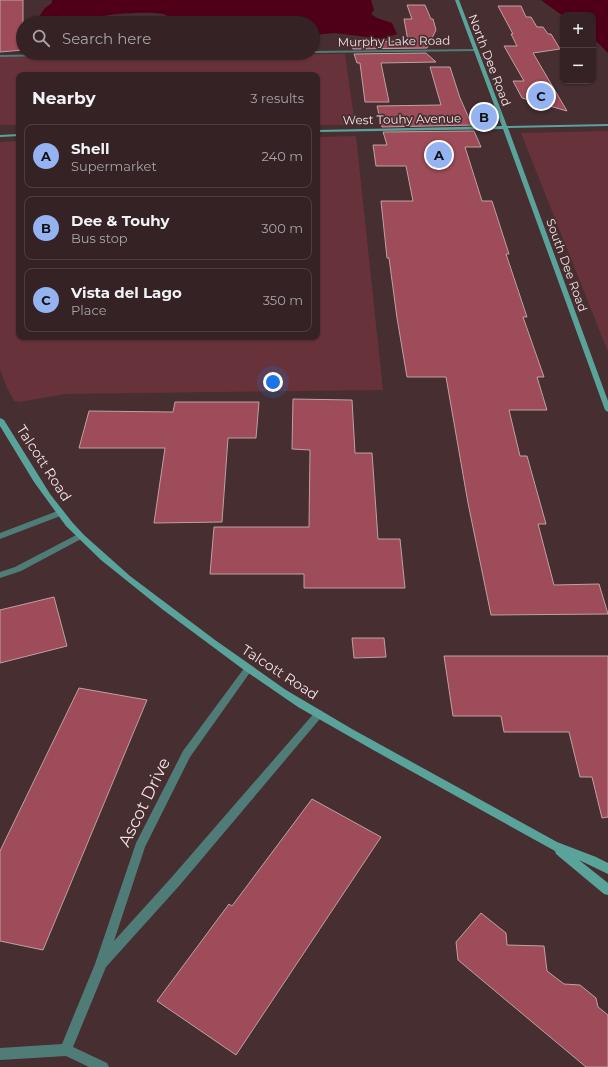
<!DOCTYPE html>
<html lang="en">
<head>
<meta charset="utf-8">
<style>
  :root { --surface:#342225; --page:#3c2a2d; --text:#f1f3f6; --muted:#a9a4a7; --line:#4e3f42; --accent:#95b2f1 }
  body { margin:0; font-family:Montserrat,sans-serif; background:var(--page); color:var(--text) }
  .controls { position:absolute; right:12px; top:12px; display:grid; overflow:hidden; border-radius:8px; box-shadow:0 1px 3px #0004 }
  .controls button { width:36px; height:36px; display:grid; place-items:center; padding:0; border:0; border-bottom:1px solid var(--line); background:var(--surface); color:var(--text); font:20px sans-serif }
  .you { position:absolute; left:273px; top:382px; width:14px; height:14px; margin:-10px; border:3px solid #fff; border-radius:50%; background:#1a73e8; box-shadow:0 0 0 6px #1a73e833 }
  .badge { display:grid; place-items:center; width:26px; height:26px; border-radius:50%; background:var(--accent); color:#111; font-size:13px; font-weight:700 }
  .pin { position:absolute; translate:-50% -50%; border:2px solid #fff; box-shadow:0 1px 4px #0006 }
  .list { margin:0; padding:0; list-style:none }
  h2 { display:flex; justify-content:space-between; align-items:center; height:52px; margin:0; padding:0 16px; font-size:17px }
  h2 small { font-size:13px; font-weight:400; color:var(--muted) }
  .list li { display:grid; grid-template-columns:26px 1fr auto; gap:12px; align-items:center; box-sizing:border-box; height:64px; margin:0 8px 8px; padding:0 8px; border:1px solid var(--line); border-radius:8px }
  .list b { display:block; font-size:15px; white-space:nowrap }
  .list p { margin:0; font-size:13px; white-space:nowrap; color:var(--muted) }
  .list em { font-size:13px; font-style:normal; color:var(--muted) }
  .icon { flex:none; width:22px; height:22px; fill:none; stroke:currentColor; stroke-width:2; stroke-linecap:round; stroke-linejoin:round }
  .map { position:relative; flex:none; width:608px; height:1067px; overflow:hidden }
  .search { position:absolute; background:var(--surface); box-shadow:0 1px 3px #0004; left:16px; top:16px; width:304px; height:44px; display:flex; align-items:center; gap:10px; box-sizing:border-box; padding:0 14px; border-radius:22px; color:var(--muted); font-size:15px }
  .panel { position:absolute; background:var(--surface); box-shadow:0 1px 3px #0004; left:16px; top:72px; width:304px; height:268px; border-radius:8px }
  .map>svg:first-child { display:block }
</style>
</head>
<body>
<div class="map">
<svg width="608" height="1067" viewBox="0 0 608 1067">
  <rect width="100%" height="100%" fill="#462e31"/>
  <g fill="#68323a">
    <path d="M345,54l10,71h-38v-50h-298v50h-19v-68z"/>
    <path d="M608,131v221l-87,-219z"/>
    <path d="M356,136l27,254 -318,4 -45,8 -6,-1 -7,-13 -7,-19v-227l19,-1v196h298v-200z"/>
  </g>
  <g fill="#4f0018">
    <path d="M52,0h319l3,10 -3,4 6,4 15,5 5,11 -11,4 -4,1 -47,-6 -22,2v-12h-146l2,-4 -3,-4c-13,-5 -75,-1 -84,8h-47l-6,-2 2,-2 7,-1 7,-10 7,-5z"/>
    <path d="M541,0h67v53l-15,-15v-23l-30,1z"/>
  </g>
  <g fill="#9e4c59" stroke="#bfa1a3">
    <path d="M0,0h23v50l-23,2z"/>
    <path d="M407,5h18l6,14h2l3,11 -9,18 -74,1 -2,-7 57,-1 -4,-22h8z"/>
    <path d="M498,6h23l5,11h5l6,10h6l5,7h3l9,15 -27,4 34,58 -45,-13 -9,-17h11l-20,-35h13l-6,-12h2z"/>
    <path d="M426,53l10,9 -55,1 8,39h-24l-5,-39h-3l-3,-9z"/>
    <path d="M430,67h20l10,31 12,27 -90,2 -5,-21 64,-1z"/>
    <path d="M474,131l7,16h-16l17,54h10l17,53h-3l21,63h-4l21,60h-7l10,33h-38l11,46h7l19,68h-8l16,61 45,-1 9,30 -117,1 -23,-112 -22,-126h-39l-10,-59 -8,-60h-2l-6,-57h32l-7,-35h-30l-3,-21h14l-4,-13z"/>
    <path d="M293,399l59,1 3,53h17l6,86h22l5,49h-101v-14h-94l4,-47h95l1,-77 -18,-1z"/>
    <path d="M175,402h84l-3,36h-28l-6,84 -68,1 11,-75h-86l10,-37 84,1z"/>
    <path d="M54,597l13,49 -67,17v-53z"/>
    <path d="M352,638h32l2,19 -32,1z"/>
    <path d="M444,656h164v161l-6,1 -10,-41h-12l-11,-45h-65l-3,-16h-48z"/>
    <path d="M79,688l68,12 -104,250 -43,-9v-90z"/>
    <path d="M312,799l69,38 -145,218 -79,-54 72,-97 3,2z"/>
    <path d="M481,913l25,20 1,12 37,1 3,25 17,13 16,1 16,13 2,9 10,8v52h-22l-128,-107 -2,-18z"/>
  </g>
  <g fill="none" stroke-linecap="round" stroke-linejoin="round">
    <g fill="#507c77" fill-rule="evenodd">
      <path d="M476,49l1,2h-1l-163,2h-1l1,-2z"/>
      <path d="M119,53h78l-2,1 -195,3v-2z"/>
      <path d="M60,510l4,3 -1,2 -63,24v-6z"/>
      <path d="M80,533l3,1 1,2 -1,2 -62,33 -21,7v-6l15,-5z"/>
      <path d="M248,665l3,2 2,2 -2,2 -61,86 -45,90 -31,94 57,-63 145,-167 3,-1 3,1 2,3 -145,172 -73,81 -33,80 34,16 2,4h-20l-23,-11 -66,4v-12l62,-4 33,-80 41,-121 47,-92 62,-84z"/>
    </g>
    <g fill="#5aa39b" fill-rule="evenodd">
      <path d="M455,0h4l48,126 101,-2v2l-100,2 100,273v11l-3,-2 -102,-281 -186,3v-2l185,-4z"/>
      <path d="M19,134v2l-19,1v-2z"/>
      <path d="M0,418l4,2 46,74 22,28 12,13 46,41 85,64 71,50 66,39 205,113 39,15 12,6v11l-29,-14 29,23v12l-4,-1 -48,-40 -1,-3 -180,-100 -77,-44 -54,-37 -82,-61 -61,-49 -35,-34 -32,-44 -34,-56z"/>
    </g>
  </g>
  <g text-anchor="middle" dominant-baseline="central" stroke-width="3.5" stroke-linejoin="round" paint-order="stroke">
    <g font-size="12" fill="#f3e3e4" stroke="#462e31">
      <text transform="translate(394 41) rotate(-1)">Murphy Lake Road</text>
      <text transform="translate(490 60) rotate(69)">North Dee Road</text>
      <text transform="translate(402 119) rotate(-1)">West Touhy Avenue</text>
      <text transform="translate(567 265) rotate(70)">South Dee Road</text>
    </g>
    <g font-size="14" fill="#f3e3e4" stroke="#462e31">
      <text transform="translate(44 463) rotate(57)">Talcott Road</text>
      <text transform="translate(280 672) rotate(33)">Talcott Road</text>
    </g>
    <g font-size="17" fill="#f3e3e4" stroke="#462e31">
      <text transform="translate(144 802) rotate(-64)">Ascot Drive</text>
    </g>
  </g>
</svg>
<div class="controls">
<button>+</button>
<button>−</button>
</div>
<div class="you"></div>
<div class="pin badge" style="left:439px;top:155px">A</div>
<div class="pin badge" style="left:484px;top:117px">B</div>
<div class="pin badge" style="left:541px;top:96px">C</div>
<div class="search"><svg class="icon" aria-label="search" viewBox="0 0 24 24"><circle cx="10" cy="10" r="6"/><path d="M15 15l6 6"/></svg>Search here</div>
<section class="panel">
<h2>Nearby<small>3 results</small></h2>
<ul class="list">
<li><span class="badge">A</span><div><b>Shell</b><p>Supermarket</p></div><em>240 m</em></li>
<li><span class="badge">B</span><div><b>Dee &amp; Touhy</b><p>Bus stop</p></div><em>300 m</em></li>
<li><span class="badge">C</span><div><b>Vista del Lago</b><p>Place</p></div><em>350 m</em></li>
</ul>
</section>
</div>
</body>
</html>
